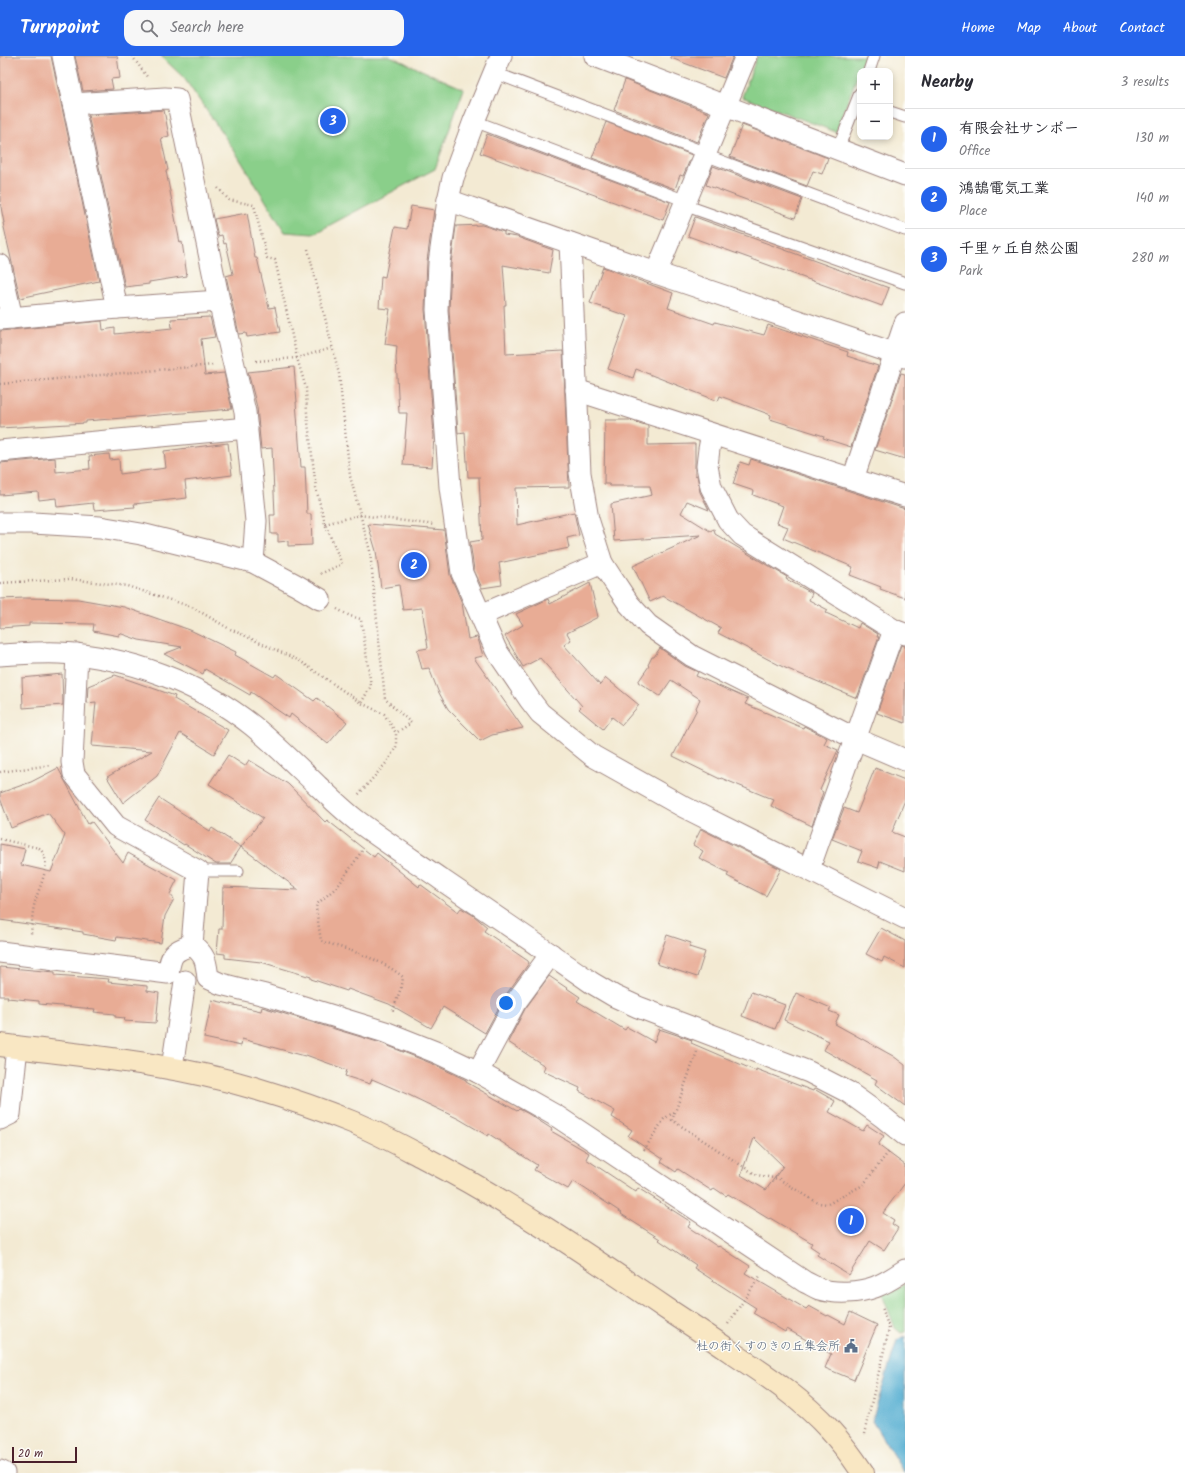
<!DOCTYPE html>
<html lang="en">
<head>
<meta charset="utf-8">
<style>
  :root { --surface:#fff; --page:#f7f7f7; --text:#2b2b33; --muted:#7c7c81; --line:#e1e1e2; --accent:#2563eb }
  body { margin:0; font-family:Kalam,"Klee One",sans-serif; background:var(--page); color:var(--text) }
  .controls { position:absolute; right:12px; top:12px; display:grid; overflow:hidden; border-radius:8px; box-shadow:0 2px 6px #0003 }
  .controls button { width:36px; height:36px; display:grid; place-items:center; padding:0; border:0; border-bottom:1px solid var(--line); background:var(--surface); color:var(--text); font:20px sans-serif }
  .scale { position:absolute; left:12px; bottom:10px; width:65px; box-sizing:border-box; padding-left:4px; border:2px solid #4a1f2b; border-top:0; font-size:11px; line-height:14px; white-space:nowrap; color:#4a1f2b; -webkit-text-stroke:3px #fdfcf7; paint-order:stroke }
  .you { position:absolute; left:506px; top:947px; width:14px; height:14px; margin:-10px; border:3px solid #fff; border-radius:50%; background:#1a73e8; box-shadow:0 0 0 6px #1a73e833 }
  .badge { display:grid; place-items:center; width:26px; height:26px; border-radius:50%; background:var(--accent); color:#fff; font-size:13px; font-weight:700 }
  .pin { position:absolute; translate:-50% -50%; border:2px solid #fff; box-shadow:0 1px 4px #0006 }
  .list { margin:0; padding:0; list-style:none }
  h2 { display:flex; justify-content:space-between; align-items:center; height:52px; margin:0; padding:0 16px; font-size:17px }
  h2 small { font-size:13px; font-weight:400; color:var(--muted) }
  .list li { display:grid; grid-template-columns:26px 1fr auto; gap:12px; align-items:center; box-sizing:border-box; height:60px; padding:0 16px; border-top:1px solid var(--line) }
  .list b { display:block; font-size:15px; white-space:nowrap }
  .list p { margin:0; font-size:13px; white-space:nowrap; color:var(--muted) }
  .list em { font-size:13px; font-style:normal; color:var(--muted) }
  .icon { flex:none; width:22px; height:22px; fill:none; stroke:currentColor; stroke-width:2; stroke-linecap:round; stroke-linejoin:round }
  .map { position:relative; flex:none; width:905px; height:1417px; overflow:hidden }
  header { display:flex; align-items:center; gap:24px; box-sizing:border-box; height:56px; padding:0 20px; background:var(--accent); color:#fff }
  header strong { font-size:19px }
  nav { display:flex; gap:22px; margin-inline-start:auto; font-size:14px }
  .search { width:280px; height:36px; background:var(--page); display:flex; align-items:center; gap:10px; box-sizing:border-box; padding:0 14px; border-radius:12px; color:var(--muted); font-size:15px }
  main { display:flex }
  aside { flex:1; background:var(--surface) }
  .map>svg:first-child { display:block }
</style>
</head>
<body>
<header>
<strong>Turnpoint</strong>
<div class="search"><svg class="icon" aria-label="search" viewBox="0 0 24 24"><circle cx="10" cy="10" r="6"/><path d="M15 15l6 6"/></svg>Search here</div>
<nav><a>Home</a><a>Map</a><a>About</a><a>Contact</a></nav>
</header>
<main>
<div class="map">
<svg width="905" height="1417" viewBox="0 0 905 1417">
  <rect width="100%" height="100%" fill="#fdfcf7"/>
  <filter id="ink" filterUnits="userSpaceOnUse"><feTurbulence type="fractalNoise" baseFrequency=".025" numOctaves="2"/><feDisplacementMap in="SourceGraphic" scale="8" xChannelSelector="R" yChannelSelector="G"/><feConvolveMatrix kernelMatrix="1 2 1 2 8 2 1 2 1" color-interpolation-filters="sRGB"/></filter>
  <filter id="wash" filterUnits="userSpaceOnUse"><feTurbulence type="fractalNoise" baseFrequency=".012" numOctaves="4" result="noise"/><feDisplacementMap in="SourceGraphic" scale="16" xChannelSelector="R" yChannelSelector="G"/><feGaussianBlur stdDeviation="0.9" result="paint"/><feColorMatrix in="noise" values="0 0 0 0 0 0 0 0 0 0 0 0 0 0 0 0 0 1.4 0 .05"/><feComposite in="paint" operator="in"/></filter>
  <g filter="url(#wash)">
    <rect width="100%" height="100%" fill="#f3ead3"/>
    <g fill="#8acf8a" stroke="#6a775a">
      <path d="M161,0h229l74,33 -29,80 -122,65 -28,-2 -49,-79 -52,-75z"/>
      <path d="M757,0h108l-29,76 -94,-35z"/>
      <path d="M905,1227v49l-4,1 -6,-5 -13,-35 16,-5z"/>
    </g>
    <path fill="#53add1" stroke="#4e667e" d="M905,1280v137h-1l-32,-52 25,-81z"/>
    <g id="blocks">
      <g fill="#e8ac95" fill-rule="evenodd">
        <path d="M0,0h51l48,225 -79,17 -17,-75h1l-4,-21z"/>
        <path d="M75,0h42l3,22 -9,1 2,10 -30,2z"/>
        <path d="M671,0h62l-9,22 -53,-20z"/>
        <path d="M625,24l84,33 -12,29 -83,-32z"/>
        <path d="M164,54l5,26 -8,2 7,32 -2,1 14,72 2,-1 5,34 -38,6v2l-24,3 -37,-172z"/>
        <path d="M606,66l86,33 -9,21 -3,-1 -5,14 -83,-31z"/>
        <path d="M742,69l86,33 -6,16 -9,-3 -6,15 -77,-29z"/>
        <path d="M487,78l183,68 -7,18 -183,-67z"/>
        <path d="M713,110l89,33 -7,19 -89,-33z"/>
        <path d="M411,150l23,4 -7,51 -2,48 9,127 -2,31 -29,-2 4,-52h-8l-3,-55 1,-12 -12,-2 5,-35 -11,-1 2,-32 4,1 10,-50 12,2z"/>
        <path d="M247,157l8,45h2l12,50 6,-1 5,25 -33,5 -1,-4 -7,1 -13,-58 7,-2 -7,-31 -2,1 -2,-9 -4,1 -4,-17z"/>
        <path d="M695,161l194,71 -7,18 -194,-70z"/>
        <path d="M482,169l22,7v3l13,2 36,13 -4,23 -46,-8 3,40h-2l2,49 57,-3 6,136 -53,1 1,37 57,-13 5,23 -12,3 2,10 -70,15 3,22 -20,3 -8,-18 -4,-28 12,-2 -3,-63h-11l-3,-45 -7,1 -9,-123 2,-46 5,-38z"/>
        <path d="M603,211l70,26 -5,15 46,16 1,-2 49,13 4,-10 80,27 -1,4 31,10 -27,81 -28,-9 1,-2 -54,-17 1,-4 -51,-19 -2,5 -82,-32 -3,9 -25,-9 19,-53 -37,-13z"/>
        <path d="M210,261l5,20 -14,2 4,36 19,-2 8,36 -146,12v2l-86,5v-97l102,-10 1,9 12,-2v6l57,-6 -1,-9z"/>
        <path d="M294,311l3,35h-1l5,65h4l2,47h4l1,31 -24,1v-5l-10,1v-8h-7l-1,-19h5l-3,-67 -11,1 -4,-42 -9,-35z"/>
        <path d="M901,317l4,1v85l-30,-9z"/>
        <path d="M605,364h25l18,6v19l47,-1v32l2,-1 3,17 9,18 -22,-9 -6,12 29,18 4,-2 1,5 72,43 -1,2 26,14 -3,7 19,10 -2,3 32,15 2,-5 18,11 -1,3h2l-22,61 -74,-31 -65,-34 3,-5 -58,-32 -13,6 -17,-36 68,-31 -87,6 -3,-37 41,-9 -2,-9h-40l-1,-2h-5z"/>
        <path d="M228,387l4,32 -47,6 2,17 -53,6 1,3 -41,3 -1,-7 -36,4 -1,-9 -17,2 -1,-8 -38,3v-32l55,-5 1,14 34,-3 -1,-13 20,-2 1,6 9,-1 1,15 46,-6 -2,-17z"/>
        <path d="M751,403l154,50v89l-25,-9 1,-2 -31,-12 3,-8 -70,-29 5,-11 -11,-4 6,-17 -30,-11 1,-4 -21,-7 7,-22 9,3z"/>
        <path d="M368,468l76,6 6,45 12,28 6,36 9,-2 2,5 4,14 -9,2 49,70 -31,7 -12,6 -32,-32 -10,-18 -9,-23 -7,1 -5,-19 11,-2 -6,-40 -19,2 -4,-25 -18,3 -5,-37z"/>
        <path d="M590,527l8,34 -31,16 4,7 -7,5 36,40 6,-7 33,27 -17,20 -10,-8 -9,12 -24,-20 3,-3 -42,-48 -17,9 -18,-31 18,-11 -7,-11 32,-15 2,5z"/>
        <path d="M24,542l54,1 46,8 66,23 46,22 -1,3 39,22 2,-3 38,27 3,-3 30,24 -19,22 -37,-30 -2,4 -38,-26 -1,3 -45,-26 -2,5 -39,-20 18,-7 -43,-7 -20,-7v3l-26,-5 1,-7 -65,-1v3l-29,2v-29z"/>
        <path d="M901,589l4,1v77l-28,-10z"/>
        <path d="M660,592l25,18 13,6 -2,4 52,23 -3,5 58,24 1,-2 23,12 -3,6 14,6 -18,40 3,2 -11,34 -41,-20 3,-6 -53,-22 -1,1 -47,-23 24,-47 -1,-1 4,-9 -29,-19 -11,16 -22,-14 11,-16 -1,-1 4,-8h2z"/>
        <path d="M62,618l1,31 -40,3 -1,-30z"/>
        <path d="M115,619l60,21 -1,3 54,31 -14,24 -34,-21 -23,43 -34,27 -16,-26 45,-26 -60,-5 4,-44 -9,1 1,-17z"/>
        <path d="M228,699l17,11 4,-6 39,24 37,38 2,-2 47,37 3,-4 42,34 1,-3 38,28 3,-4 12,7 14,12 -3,4 44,30 1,2 -24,33 -20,37 -42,-26 -12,21 -42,-24 -41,-15 -1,2 -36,-12v-2l-50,-15 -36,-4v-4l-8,-1 2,-24h3l1,-42 76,3 -58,-43 22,-29 -54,-34z"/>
        <path d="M58,712l30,56 4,-2 31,41 5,-10 49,27 -7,14 4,5 -9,17 -4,27 -44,-6 -1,3 -33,-6v-2l-83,-12v-76l25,5 -4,16 30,7 14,-37 -17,-22 -37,15 -11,-30v-5l31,-11z"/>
        <path d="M875,712l30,12v20l-13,32 13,5v34l-25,-10 -2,7 -20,-7 4,-10 -30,-12 12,-31 13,5z"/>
        <path d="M159,742l51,33 2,-3 29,19 -11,17h-14l-31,-20 -1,1 -39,-25z"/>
        <path d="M701,773l80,40 -15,27 -39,-20 2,-3 -30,-15 4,-7 -10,-6z"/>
        <path d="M881,872l24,13v27l-21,-11 -2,5 -16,-8z"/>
        <path d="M667,879l24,8 -2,4 16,5 -8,25 -40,-13z"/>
        <path d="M0,911l55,5v3l54,4 -1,3 39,4v5l12,2 -3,30 -32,-2 1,-3 -10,-1v-3l-21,-2 1,-3 -56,-5v-3l-32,-3 1,-2h-8z"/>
        <path d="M549,920l31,21 -3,4 48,29 2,-3 27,15 5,-13 33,11 -1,3 65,28v-2l57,22 1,-2 21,12 -6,11 34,19 4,-6 17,11 -6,9 27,20v18l-22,30 11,7 -2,4 6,4 -14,22 -14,-9 -21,34 -32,-20 2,-3 -9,-6 2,-3 -42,-25 -1,1 -41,-25 -2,2 -12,-8 -2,3 -34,-22 -2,3 -15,-10 2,-3 -35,-23 4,-6 -20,-13 3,-6 -36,-20 1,-3 -37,-17 2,-5 -37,-24 17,-33zM754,1082l29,28 -17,24 -25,-15z"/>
        <path d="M751,936l34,13 -10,24 -33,-13z"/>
        <path d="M796,937l35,15 -2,3 10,4 -4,9 58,32 12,9v41l-30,-22 2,-4 -53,-30 5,-9 -45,-21z"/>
        <path d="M212,944l49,11 1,-4 119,36 52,21 33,16v2l51,29 2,-2 8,4 25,16 -1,2 38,22 -3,6 50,33 2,-4 53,34 -3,5 30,20 1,-1 31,20 -5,7 61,36 3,-3 18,10 1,-1 17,9 5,-12 27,13 -23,55 -29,-12 6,-14 -44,-25 -2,3 -32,-19 3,-5 -62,-40 2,-3 -37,-25 1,-1 -39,-25 1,-1 -49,-32 -5,8 -34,-19 3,-5 -48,-31 -1,2 -29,-17 -50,-24 -37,-16 -2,5 -25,-8 2,-6 -41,-15 -1,1 -63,-17 -1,7 -37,-8z"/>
      </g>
    </g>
  </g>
  <g filter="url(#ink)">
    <use href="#blocks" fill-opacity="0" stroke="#9e847f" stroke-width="1"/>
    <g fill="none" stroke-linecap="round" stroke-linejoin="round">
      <g stroke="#9e847f" stroke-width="13">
        <g id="lane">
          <path d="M869,15l5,-15"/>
          <path d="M495,17l211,80"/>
          <path d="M890,56l15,5"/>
          <path d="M474,65l212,80"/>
          <path d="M838,93l22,-56"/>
          <path d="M705,99l200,75"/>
          <path d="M684,149l221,78"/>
          <path d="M198,815h40"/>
        </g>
      </g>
      <g stroke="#9e847f" stroke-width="23">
        <g id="street">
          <path d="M501,0l-27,65 -21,57 -5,22 -9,63 -2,47 13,177 12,86 34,77 34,50 10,13 53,43 91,51 221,111"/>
          <path d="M595,0l310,119"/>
          <path d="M73,48l92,-6 12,1 42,202"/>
          <path d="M448,144l208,73 249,84"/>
          <path d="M570,187l10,230 8,46 14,44 9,14 18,27 19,21 44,31 164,83 49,21"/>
          <path d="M0,209l12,53"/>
          <path d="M656,217l90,-217"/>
          <path d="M117,252l102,-7 26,111 11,109 -3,41"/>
          <path d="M0,263l117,-11 -54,-252"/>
          <path d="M576,334l329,106"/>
          <path d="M712,378l-3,15 -2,17 4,21 17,33 14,15 152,95 11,4"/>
          <path d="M0,395l247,-23"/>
          <path d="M853,423l52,-156"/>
          <path d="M0,467h33l67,4 41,7 112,28 43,23 24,14"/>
          <path d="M481,559l121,-52"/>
          <path d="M77,598l-5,108 2,12 42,52 82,45 -6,74"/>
          <path d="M0,599c20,-1 40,-3 59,-2 69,3 140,30 194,73 22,18 43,39 64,59 13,12 25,24 39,35 28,21 57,40 86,60 50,34 100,68 150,103l22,13 24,11 171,65 39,20 36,26 21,17"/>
          <path d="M809,813l85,-239"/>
          <path d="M192,889c14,10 14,17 16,33l13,6 44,11 120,37 53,21 40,19 80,45 247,165c5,2 9,5 14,7 16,5 40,4 56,-2 11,-4 21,-11 30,-17"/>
          <path d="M0,896l168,21c3,-19 5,-22 24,-28"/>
          <path d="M172,1012l13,-87"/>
          <path d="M478,1016l37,-69 36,-49"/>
          <path d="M0,1063l10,-5 7,-67"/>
          <path d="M0,1415l4,2"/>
        </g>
      </g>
      <g stroke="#9e847f" stroke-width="24">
        <path id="secondary" d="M0,989c85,11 171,18 254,43 33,10 66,21 98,34 24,10 48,23 71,35 85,44 165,98 244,152 23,15 47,31 70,47 33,22 66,44 93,74 12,13 23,28 33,43"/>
      </g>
      <g stroke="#9e847f" stroke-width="2.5" stroke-dasharray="1 3" stroke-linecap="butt">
        <path d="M132,0l16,22"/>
        <path d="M218,132l11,12 25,5 13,53 8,2 22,98 9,30 1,26 9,74 9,36 17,40 -22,10"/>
        <path d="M308,193l31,125 11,102 20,75 15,148 26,24 -15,10"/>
        <path d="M256,305l41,-3 35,-10"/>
        <path d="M0,328l213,-19"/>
        <path d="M325,468l35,-9 75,10"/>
        <path d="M0,527l70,-4 57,7 65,21 36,21 72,33 61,42 23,11 12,19v14l-9,15 -29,33"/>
        <path d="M337,553l13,7 11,3 10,67 -10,17"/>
        <path d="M0,716l51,-7"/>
        <path d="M0,783l39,9c15,14 0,38 -4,54 -3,10 -3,22 -4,32"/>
        <path d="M362,795l-24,35 -21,18 -1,4 5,33c27,9 59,17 82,36l-1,8 -10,28"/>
        <path d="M697,996l-25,68 78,51 7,4 22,4 39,24 10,1 35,-19 27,-35"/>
        <path d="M644,1094l20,-31 10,-7"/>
        <path d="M728,1268l32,-48"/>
        <path d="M864,1378l25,-105 -7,-22"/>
      </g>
      <use href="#lane" stroke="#fff" stroke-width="11"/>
      <use href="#street" stroke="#fff" stroke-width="21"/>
      <use href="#secondary" stroke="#f9e7c3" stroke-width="22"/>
    </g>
  </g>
  <defs>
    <g id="civic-bare" transform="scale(1.08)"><path d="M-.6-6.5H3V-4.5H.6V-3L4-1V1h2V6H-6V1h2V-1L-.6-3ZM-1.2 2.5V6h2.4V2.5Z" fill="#5c6f8a" stroke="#fdfcf7" stroke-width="2.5" paint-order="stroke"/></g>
  </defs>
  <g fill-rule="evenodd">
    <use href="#civic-bare" x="851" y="1290"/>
  </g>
  <g text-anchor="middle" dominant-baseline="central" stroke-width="3" stroke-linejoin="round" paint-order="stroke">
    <g font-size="12" fill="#4e5e75" stroke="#fdfcf7" text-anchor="end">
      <text x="840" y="1290">杜の街くすのきの丘集会所</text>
    </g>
  </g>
</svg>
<div class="controls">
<button>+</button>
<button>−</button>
</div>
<div class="scale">20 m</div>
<div class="you"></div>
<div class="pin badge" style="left:851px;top:1165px">1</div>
<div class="pin badge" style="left:414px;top:509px">2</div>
<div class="pin badge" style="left:333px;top:65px">3</div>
</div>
<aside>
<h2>Nearby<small>3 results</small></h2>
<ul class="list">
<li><span class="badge">1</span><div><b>有限会社サンポー</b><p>Office</p></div><em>130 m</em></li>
<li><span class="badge">2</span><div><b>鴻鵠電気工業</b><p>Place</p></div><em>140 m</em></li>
<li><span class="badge">3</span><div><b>千里ヶ丘自然公園</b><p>Park</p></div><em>280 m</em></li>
</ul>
</aside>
</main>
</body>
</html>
